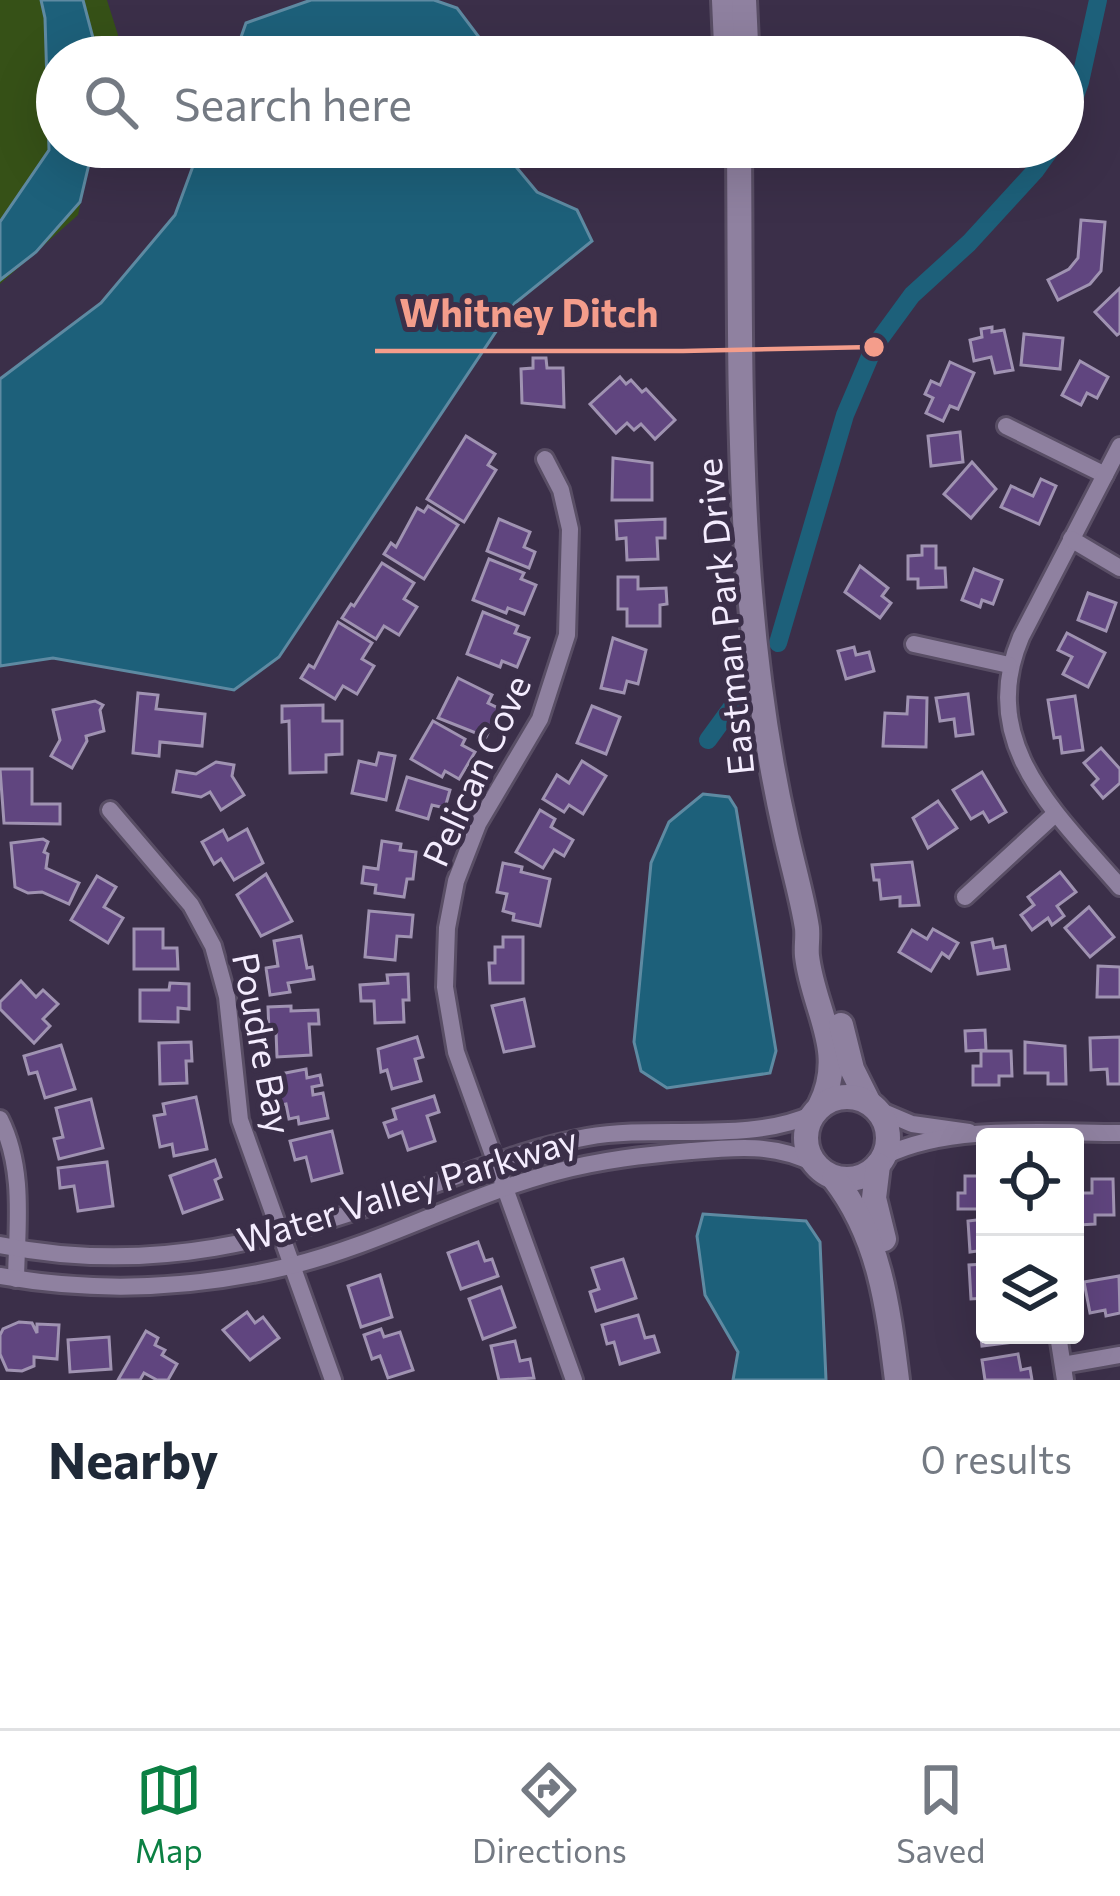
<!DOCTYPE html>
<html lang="en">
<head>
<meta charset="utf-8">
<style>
  :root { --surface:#fff; --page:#f6f6f7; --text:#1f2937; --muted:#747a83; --line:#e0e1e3; --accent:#0b8043 }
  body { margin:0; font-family:Commissioner,sans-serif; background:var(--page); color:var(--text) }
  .controls { position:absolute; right:36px; bottom:36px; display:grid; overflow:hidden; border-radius:12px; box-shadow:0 12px 48px #0002 }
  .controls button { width:108px; height:108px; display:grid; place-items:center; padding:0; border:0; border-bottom:3px solid var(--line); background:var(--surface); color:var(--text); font:60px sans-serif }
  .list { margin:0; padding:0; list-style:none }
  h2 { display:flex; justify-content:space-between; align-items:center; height:156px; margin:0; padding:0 48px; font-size:51px }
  h2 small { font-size:39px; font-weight:400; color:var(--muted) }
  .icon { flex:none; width:66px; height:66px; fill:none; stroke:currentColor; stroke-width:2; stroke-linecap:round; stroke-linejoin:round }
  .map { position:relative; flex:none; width:1120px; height:1380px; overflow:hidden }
  .search { position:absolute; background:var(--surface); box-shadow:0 12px 48px #0002; left:36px; right:36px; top:36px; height:132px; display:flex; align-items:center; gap:30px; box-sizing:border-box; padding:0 42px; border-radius:66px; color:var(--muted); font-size:45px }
  .sheet { height:348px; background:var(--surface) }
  nav { display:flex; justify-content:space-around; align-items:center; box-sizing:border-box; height:168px; border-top:3px solid var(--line); background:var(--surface); font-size:33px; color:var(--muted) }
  nav a { display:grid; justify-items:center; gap:6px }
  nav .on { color:var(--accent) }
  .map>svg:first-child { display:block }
</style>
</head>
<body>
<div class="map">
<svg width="1120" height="1380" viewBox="0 0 1120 1380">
  <rect width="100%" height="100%" fill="#3b2f49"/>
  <path fill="#365117" d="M0,0h107l11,35 -5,22h-56v90h36l-15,68 -78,69z"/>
  <g fill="#1d607a" stroke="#5e8aa2" stroke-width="3">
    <path d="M41,0h42l15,57h-41v90h36l-13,55 -44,50 -36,28v-58l49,-72 -4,-132z"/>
    <path d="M311,0h123l23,8 37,49h-260l12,-34z"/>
    <path d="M200,147h306l1,9 30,36 40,18 15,31 -77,62 -236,354 -45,33 -181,-32 -53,8v-287l101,-76 74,-88z"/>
    <path d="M703,794l26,3 7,11 40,243 -6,22 -103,15 -26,-17 -7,-29 17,-179 18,-41z"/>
    <path d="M703,1214l103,7 14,21 6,138h-93l5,-28 -33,-57 -8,-59z"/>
  </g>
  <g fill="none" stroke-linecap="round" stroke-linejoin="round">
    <g stroke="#1d607a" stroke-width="18">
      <path d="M1063,130l17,-48 18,-82"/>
      <path d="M778,643l67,-228 29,-68 38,-52 57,-52 66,-72 17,-24"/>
      <path d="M708,740l24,-33"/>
    </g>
  </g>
  <g fill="#60457f" stroke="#a093b2" stroke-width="3">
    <path d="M1081,220l24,2 -4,49 -11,13 -32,16 -10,-20 21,-11 9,-11z"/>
    <path d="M1120,288v45l-3,2 -22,-23z"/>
    <path d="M992,327v5l12,-2 9,40 -18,3 -4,-16 -17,4 -4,-21 12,-3 -1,-8z"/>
    <path d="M1024,334l39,4 -3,31 -39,-4z"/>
    <path d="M533,358h13l1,10h16l1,39 -42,-4 -1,-34 12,-1z"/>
    <path d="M1080,361l28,16 -11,21 -10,-5 -6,12 -19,-10z"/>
    <path d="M950,362l24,11 -16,36 -8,-3 -7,15 -17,-8 7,-15 -8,-4 6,-13 9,4z"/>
    <path d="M620,377l6,7 5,-4 11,12 4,-3 29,31 -20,19 -14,-15 -7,6 -7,-7 -11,10 -26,-29z"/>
    <path d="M960,432l3,30 -32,4 -3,-30z"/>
    <path d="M466,436l29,18 -7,11 8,5 -32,52 -37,-23z"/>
    <path d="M613,458l39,5v37h-40z"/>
    <path d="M972,462l24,27 -25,29 -27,-24z"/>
    <path d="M1041,479l15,7 -17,38 -38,-17 10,-21 22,10z"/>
    <path d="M428,506l30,19 -34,54 -40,-25 7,-11 5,4 21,-39 7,4z"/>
    <path d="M499,519l31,13 -6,15 11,5 -6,16 -42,-17z"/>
    <path d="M665,519v19h-8l1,21 -31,1 -1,-22 -9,1 -1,-18z"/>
    <path d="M922,546h14v22h9l1,19 -28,1v-9h-10v-23l14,-1z"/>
    <path d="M489,559l35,14 -3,6 15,6 -12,29 -16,-6 -2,5 -33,-13z"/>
    <path d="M382,563l32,20 -10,16 13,8 -18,28 -15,-9 -8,13 -34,-21 9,-14 3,2z"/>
    <path d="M860,566l28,22 -6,8 9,7 -11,15 -35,-26z"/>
    <path d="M974,569l28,11 -9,24 -11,-4 -2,7 -18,-7z"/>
    <path d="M618,577h20v12l28,-1 1,16 -7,1v21h-33v-17h-9z"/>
    <path d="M1088,593l28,10 -10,28 -28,-11z"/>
    <path d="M483,612l35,14 -3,7 14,5 -12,29 -15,-6 -2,6 -33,-13z"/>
    <path d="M338,622l34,21 -10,16 12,7 -17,28 -14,-8 -8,13 -34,-21 8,-13 5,3z"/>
    <path d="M1067,633l38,20 -17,34 -25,-13 9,-17 -14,-7z"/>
    <path d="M613,638l33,12 -8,34 -11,-3 -3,12 -23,-5z"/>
    <path d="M854,647l2,8 13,-3 5,19 -28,8 -8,-28z"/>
    <path d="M458,678l34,17 -4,8 12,6 -14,28 -48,-19z"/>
    <path d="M138,693l20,2 -2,14 49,5 -3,32 -42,-4 -1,14 -26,-3z"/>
    <path d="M968,694l5,40 -17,2 -2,-17 -14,2 -4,-23z"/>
    <path d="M1075,696l8,54 -21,3 -2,-16 -6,1 -6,-38z"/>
    <path d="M908,697l19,1 -1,49 -43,-1 2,-33 22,1z"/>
    <path d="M95,701l8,4 -3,5 4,21 -18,5 1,5 -15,27 -21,-12 9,-16 -7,-30z"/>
    <path d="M323,705v16h19v33l-16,1v17l-36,1 -1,-52 -7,1v-16z"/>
    <path d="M592,706l28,11 -14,37 -29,-11z"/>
    <path d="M433,721l32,18 -3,6 13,7 -16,27 -14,-8 -3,6 -31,-18z"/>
    <path d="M1101,748l19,21v14l-17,15 -11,-13 6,-6 -14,-16z"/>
    <path d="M379,753l16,3 -9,44 -34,-7 7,-32 17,4z"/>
    <path d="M582,761l24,15 -23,38 -14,-9 -5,7 -21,-13 14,-24 12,8z"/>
    <path d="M216,762l18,3 -2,11 12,19 -23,15 -11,-18 -9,5 -28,-5 4,-21 19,3z"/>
    <path d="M0,769h32v35h28v20l-56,-1z"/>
    <path d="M982,772l24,40 -17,10 -6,-10 -12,7 -18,-29z"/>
    <path d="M407,777l43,13 -5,18 -13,-3 -4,14 -31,-9z"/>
    <path d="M938,801l19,27 -29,20 -15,-30z"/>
    <path d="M540,810l15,9 -4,8 22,13 -9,16 -10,-6 -11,18 -27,-16z"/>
    <path d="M247,829l16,34 -29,17 -13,-21 -7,5 -12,-22 21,-12 5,10z"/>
    <path d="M43,839l5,3 -4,10 4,2 -2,14 33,15 -10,21 -27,-12 -14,1 -13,-6 -4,-44z"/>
    <path d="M382,841l19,3 -1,6 16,2 -3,27h-6l-3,18 -29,-4 1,-8 -14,-2 2,-16 14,2z"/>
    <path d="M912,862l7,43 -19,1v-9l-19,2 -2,-19h-5l-2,-15z"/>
    <path d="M503,863l19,4 -1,5 29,7 -10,47 -27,-6 1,-6 -11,-3 4,-17 -10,-2z"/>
    <path d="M1060,872l16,20 -19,14 7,10 -12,9 -4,-7 -16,12 -11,-15 13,-10 -6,-8z"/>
    <path d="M266,874l26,47 -31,15 -24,-41z"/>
    <path d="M97,876l19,11 -12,20 19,11 -15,25 -37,-23z"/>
    <path d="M1089,907l25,30 -24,20 -25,-29z"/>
    <path d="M369,911l44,4 -2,22 -14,-1 -2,24 -30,-3z"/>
    <path d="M134,929h29v19h14l1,21h-44z"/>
    <path d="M933,929l25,14 -9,15 -7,-5 -11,18 -32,-19 13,-22 15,9z"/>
    <path d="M301,936l6,32 5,-1 2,12 -26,4 2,9 -20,3 -4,-27 12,-2 -4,-25z"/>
    <path d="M503,937h20v46h-33l-1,-20h6v-16h8z"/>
    <path d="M992,939l2,9 11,-2 4,23 -31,5 -6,-31z"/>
    <path d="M1098,966l22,1v30h-23z"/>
    <path d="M408,974l1,26h-6l1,22 -29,1 -1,-22h-13l-1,-16 28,-2 -1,-8z"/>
    <path d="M21,981l15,16 7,-7 15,14 -15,15 7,7 -16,17 -34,-34v-7z"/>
    <path d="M170,983l19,1v25l-11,-1v14l-38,-1v-31h29z"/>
    <path d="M524,999l10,47 -30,6 -12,-46z"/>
    <path d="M291,1006v5l27,-1 1,14h-10l2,31 -34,2 -1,-26h-7l-1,-24z"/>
    <path d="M985,1030l1,20 -20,1 -1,-20z"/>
    <path d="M417,1037l6,20 -8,2 6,22 -29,8 -5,-19 -6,2 -3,-23z"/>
    <path d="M1120,1037v47h-12l-1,-15 -16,1 -1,-32z"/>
    <path d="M191,1042l1,19h-6l1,22 -27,1 -1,-41z"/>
    <path d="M1025,1042l40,4 1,38h-18v-11h-23z"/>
    <path d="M61,1045l14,44 -30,9 -8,-26 -8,2 -5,-18z"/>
    <path d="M981,1051h30l1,25h-13v9h-26v-19h8z"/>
    <path d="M306,1069l1,9 13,-3 2,10 -10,2 1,8 10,-2 5,25 -29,6 -1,-7 -9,2 -3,-15 -5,1 -6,-30z"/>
    <path d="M434,1096l5,16 -12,4 8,25 -27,9 -6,-18 -13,5 -5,-14 12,-4 -3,-10z"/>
    <path d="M196,1097l11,52 -33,7 -2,-12 -12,3 -6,-31 11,-2 -2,-10z"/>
    <path d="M91,1099l12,49 -44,11 -5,-20 9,-2 -7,-29z"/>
    <path d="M332,1131l10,42 -30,8 -6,-24 -11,3 -5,-19z"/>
    <path d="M215,1160l6,17 -6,3 7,19 -39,14 -13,-37z"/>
    <path d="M107,1162l6,44 -35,5 -4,-25 -14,2 -2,-20z"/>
    <path d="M965,1176h20v33h-27v-16h7z"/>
    <path d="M1092,1179h21l1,36h-19v9l-16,1v-32h13z"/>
    <path d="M985,1219v31l-15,2 -2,-31z"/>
    <path d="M478,1242l7,19 7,-2 6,17 -37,13 -13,-36z"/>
    <path d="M623,1259l13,39 -40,13 -6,-19 9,-3 -7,-21z"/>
    <path d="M985,1264v34l-14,1 -2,-34z"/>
    <path d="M380,1275l12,42 -31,10 -13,-41z"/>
    <path d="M1119,1276l1,37 -14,3 -1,-6 -15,3 -6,-31z"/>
    <path d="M501,1287l14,40 -32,12 -14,-40z"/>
    <path d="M247,1312l8,11 8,-6 16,21 -29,22 -27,-30z"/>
    <path d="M985,1313v22h36v6l-39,5 -4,-32z"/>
    <path d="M638,1315l7,23 9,-2 5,16 -39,12 -6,-22 -7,2 -5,-19z"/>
    <path d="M19,1322l13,1 5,10v-9l22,1 -2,34 -23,-2v9l-12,5 -15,-1 -7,-16v-19l3,-6z"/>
    <path d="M381,1329l3,8 16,-5 13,38 -25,8 -8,-22 -8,3 -8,-24z"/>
    <path d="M146,1331l12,7 -3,7 10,5 -3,5 15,9 -9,16h-11l-13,-7 -4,7h-22z"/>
    <path d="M109,1337l2,32 -41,3 -2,-32z"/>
    <path d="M515,1341l5,20 10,-2 4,19 -35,2 -8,-34z"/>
    <path d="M1018,1354l3,16 9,-2 2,12h-47l-3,-20z"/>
  </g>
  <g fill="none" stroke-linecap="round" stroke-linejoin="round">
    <g stroke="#594e65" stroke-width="22">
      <g id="street">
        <path d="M1006,426l99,49"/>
        <path d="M1120,446l-99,191c-45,106 35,176 99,250"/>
        <path d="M545,459l16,31 9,39 -3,106 -27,84 -62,105 -22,57 -9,47 -2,59 11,65 118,328"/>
        <path d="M1071,539l49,29"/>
        <path d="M914,644l95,21"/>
        <path d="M110,810l81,95 22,41 14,51 13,123 93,260"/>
        <path d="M965,897l90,-83"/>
        <path d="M879,1110l33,14 57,8"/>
        <path d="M0,1119c25,50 17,106 16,160"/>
        <path d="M885,1156c63,-32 164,-23 235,-23"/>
        <path d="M0,1245c155,31 277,-5 421,-56 54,-19 109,-42 166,-52 71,-13 161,7 226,-23"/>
        <path d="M0,1276c96,17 195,13 290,-10 91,-22 175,-70 266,-94 44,-12 89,-17 135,-21 43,-4 84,-8 124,13"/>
        <path d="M1058,1335l7,45"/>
        <path d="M1063,1365l57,-10"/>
      </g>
    </g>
    <g stroke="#594e65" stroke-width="30">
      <g id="secondary">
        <path d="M724,0l2,45 6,12"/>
        <path d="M742,57l4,-14 -2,-43"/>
        <path d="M739,147c2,229 -5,458 46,683 7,33 17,66 22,98 1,10 -1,19 0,28 6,54 41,95 13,150"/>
        <path d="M841,1025l11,44 16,32"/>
        <circle cx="847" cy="1138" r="41"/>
        <path d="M878,1165l-4,33 10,41"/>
        <path d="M834,1178c46,59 54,129 63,202"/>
      </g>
    </g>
    <use href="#street" stroke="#8f81a0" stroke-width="16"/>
    <use href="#secondary" stroke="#8f81a0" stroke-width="24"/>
  </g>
  <g text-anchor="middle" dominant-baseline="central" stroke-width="10" stroke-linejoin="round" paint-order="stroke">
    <g font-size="36" fill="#f4ecfe" stroke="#3b2f49">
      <text transform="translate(723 617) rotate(-96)">Eastman Park Drive</text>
      <text transform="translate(475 770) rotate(-65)">Pelican Cove</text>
      <text transform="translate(264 1043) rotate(79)">Poudre Bay</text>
      <text transform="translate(407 1188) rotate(-17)">Water Valley Parkway</text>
    </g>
  </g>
  <path fill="none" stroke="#f49d8b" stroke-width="4.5" d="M874 347L683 351H375"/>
  <circle fill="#f49d8b" stroke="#3b2f49" stroke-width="4.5" cx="874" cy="347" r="12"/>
  <g font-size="39" text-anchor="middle" font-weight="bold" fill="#f49d8b" stroke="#3b2f49" stroke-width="10" stroke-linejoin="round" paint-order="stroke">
    <text x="529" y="327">Whitney Ditch</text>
  </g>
</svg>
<div class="controls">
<button><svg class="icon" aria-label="locate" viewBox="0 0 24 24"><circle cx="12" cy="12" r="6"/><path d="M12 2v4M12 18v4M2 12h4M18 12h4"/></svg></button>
<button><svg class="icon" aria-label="layers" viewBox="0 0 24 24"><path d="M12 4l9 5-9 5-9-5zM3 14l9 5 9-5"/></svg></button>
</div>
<div class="search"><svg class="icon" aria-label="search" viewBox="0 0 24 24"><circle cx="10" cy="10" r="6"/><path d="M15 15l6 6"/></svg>Search here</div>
</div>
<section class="sheet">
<h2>Nearby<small>0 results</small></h2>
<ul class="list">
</ul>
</section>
<nav>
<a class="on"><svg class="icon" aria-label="map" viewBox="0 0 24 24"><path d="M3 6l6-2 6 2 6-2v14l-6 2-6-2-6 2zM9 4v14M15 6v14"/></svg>Map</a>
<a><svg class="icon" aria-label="directions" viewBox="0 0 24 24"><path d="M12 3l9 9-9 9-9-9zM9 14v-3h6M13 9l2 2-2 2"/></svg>Directions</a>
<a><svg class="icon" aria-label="saved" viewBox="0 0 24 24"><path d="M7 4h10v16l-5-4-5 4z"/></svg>Saved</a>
</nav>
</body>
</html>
